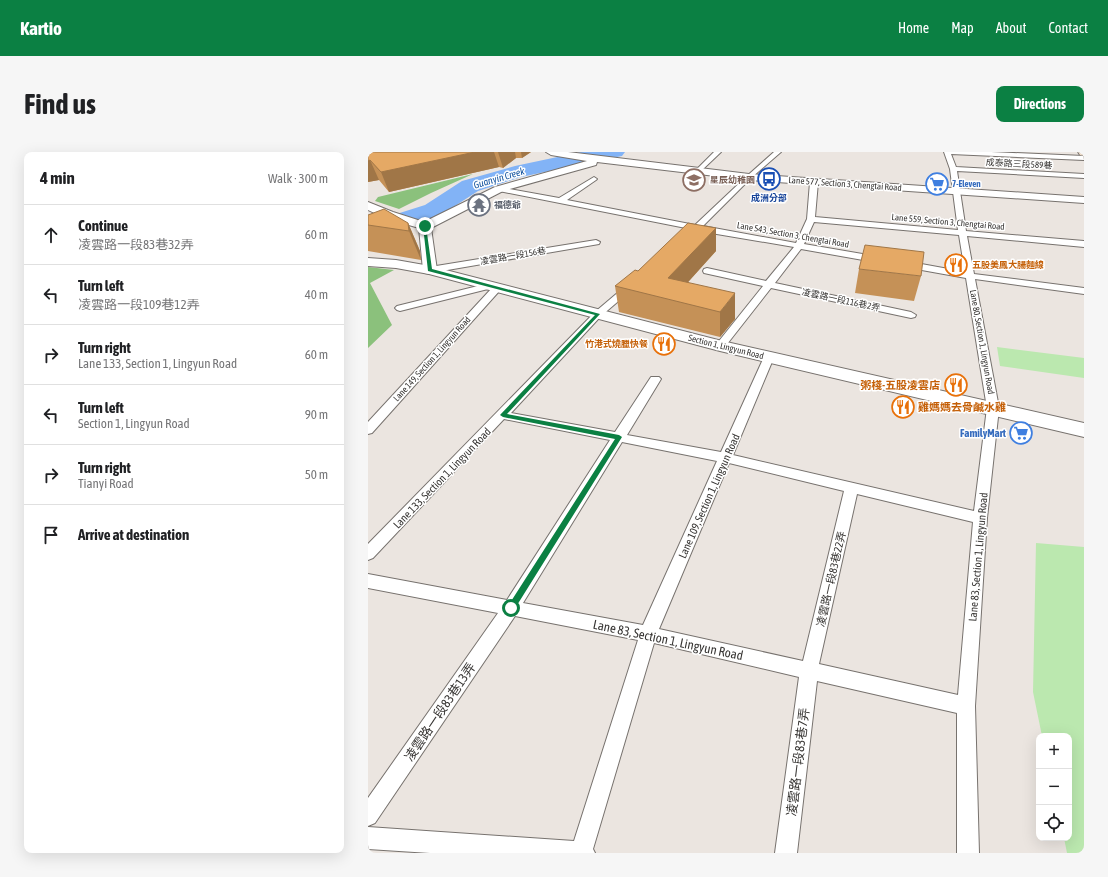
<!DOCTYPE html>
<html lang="en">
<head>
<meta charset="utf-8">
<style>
  :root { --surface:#fff; --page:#f6f6f6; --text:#202124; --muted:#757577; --line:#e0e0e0; --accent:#0b8043 }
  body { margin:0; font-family:"Asap Condensed","Noto Sans TC",sans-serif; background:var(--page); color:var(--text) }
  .controls { position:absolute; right:12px; bottom:12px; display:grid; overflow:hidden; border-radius:8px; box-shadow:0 4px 16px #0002 }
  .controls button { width:36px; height:36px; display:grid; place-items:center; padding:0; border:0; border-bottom:1px solid var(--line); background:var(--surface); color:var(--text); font:20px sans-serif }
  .stop { position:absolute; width:12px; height:12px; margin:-9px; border:3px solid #0b8043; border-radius:50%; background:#fff }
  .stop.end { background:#0b8043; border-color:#fff; box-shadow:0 1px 4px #0008 }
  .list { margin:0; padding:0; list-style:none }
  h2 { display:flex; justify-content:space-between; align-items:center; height:52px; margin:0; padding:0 16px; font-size:17px }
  h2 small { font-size:13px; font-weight:400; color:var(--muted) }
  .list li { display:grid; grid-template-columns:26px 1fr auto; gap:12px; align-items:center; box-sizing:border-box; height:60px; padding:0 16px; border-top:1px solid var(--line) }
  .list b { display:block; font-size:15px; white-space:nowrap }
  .list p { margin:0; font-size:13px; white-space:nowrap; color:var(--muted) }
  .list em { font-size:13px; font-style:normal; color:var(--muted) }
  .icon { flex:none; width:22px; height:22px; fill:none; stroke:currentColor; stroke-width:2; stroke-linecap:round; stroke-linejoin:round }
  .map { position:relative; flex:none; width:716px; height:701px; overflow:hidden; border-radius:8px }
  header { display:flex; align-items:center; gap:24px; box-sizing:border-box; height:56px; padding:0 20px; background:var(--accent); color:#fff }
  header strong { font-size:19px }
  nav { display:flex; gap:22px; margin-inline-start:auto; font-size:14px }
  .intro { display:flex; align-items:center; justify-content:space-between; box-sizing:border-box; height:96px; padding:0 24px }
  h1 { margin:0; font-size:28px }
  .button { padding:10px 18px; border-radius:8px; background:var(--accent); color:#fff; font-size:14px; font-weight:700 }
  main { display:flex; gap:24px; padding:0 24px }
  aside { flex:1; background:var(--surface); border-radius:8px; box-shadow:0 4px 16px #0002 }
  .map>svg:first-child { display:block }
</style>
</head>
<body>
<header>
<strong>Kartio</strong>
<nav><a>Home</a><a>Map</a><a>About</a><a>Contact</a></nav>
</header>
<div class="intro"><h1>Find us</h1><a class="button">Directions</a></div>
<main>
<aside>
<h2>4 min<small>Walk · 300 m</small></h2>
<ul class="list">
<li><svg class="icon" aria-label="ahead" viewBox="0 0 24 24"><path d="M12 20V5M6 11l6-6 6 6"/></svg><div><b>Continue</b><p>凌雲路一段83巷32弄</p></div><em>60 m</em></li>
<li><svg class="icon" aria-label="left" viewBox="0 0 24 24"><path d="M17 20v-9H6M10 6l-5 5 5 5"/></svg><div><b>Turn left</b><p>凌雲路一段109巷12弄</p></div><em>40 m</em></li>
<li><svg class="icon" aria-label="right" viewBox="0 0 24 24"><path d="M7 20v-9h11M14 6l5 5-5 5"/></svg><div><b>Turn right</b><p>Lane 133, Section 1, Lingyun Road</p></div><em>60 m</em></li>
<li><svg class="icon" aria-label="left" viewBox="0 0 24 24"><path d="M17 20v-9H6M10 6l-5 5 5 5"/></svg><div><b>Turn left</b><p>Section 1, Lingyun Road</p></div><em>90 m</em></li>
<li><svg class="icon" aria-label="right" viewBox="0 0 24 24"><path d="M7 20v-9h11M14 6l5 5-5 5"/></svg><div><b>Turn right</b><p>Tianyi Road</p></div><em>50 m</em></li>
<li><svg class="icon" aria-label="arrive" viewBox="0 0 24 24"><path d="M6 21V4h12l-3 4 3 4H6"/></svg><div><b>Arrive at destination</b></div></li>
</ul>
</aside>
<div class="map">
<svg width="716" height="701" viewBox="0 0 716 701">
  <rect width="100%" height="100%" fill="#ebe5e0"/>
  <g fill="#bbe8af">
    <path d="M629,195l87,11v20l-84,-12z"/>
    <path d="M668,391l48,4v306h-17l-3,-15h5v-102h-27l-9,-44z"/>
  </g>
  <g fill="#8bc17c">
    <path d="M105,22l-42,19 -32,16 -24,-8 3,-4z"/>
    <path d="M0,115l26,3 -24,13 22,42 -24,23z"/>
  </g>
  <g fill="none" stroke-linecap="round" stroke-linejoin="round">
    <path fill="#82b3f6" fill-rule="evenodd" d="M213,0h44l-3,4 -101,21 -43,14 -37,24 -73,24v-16l57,-18 37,-24 53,-15z"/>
    <g stroke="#77726e" stroke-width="2">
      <g id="service">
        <path d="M346,0h7l-21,20h-4v-2z"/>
        <path d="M406,0h7l-30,26 -48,48 93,17 11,-24 3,-37 4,-2 4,2 -3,35 143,13 -8,-61 -6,-17h47l93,4v4l-133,-6 5,13 128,7v4l-127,-7 9,60 118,10v6l-117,-11 7,38 110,14v6l-109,-15 24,129 -12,110 -12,188 4,147h-22v-140l-140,-32 -20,172h-22l24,-176 -145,-34 -61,206 2,4h-165l-62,-4v-22l206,14 64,-201 -123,-24 -140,207 -7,3v-28l130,-185 -130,-25v-14l139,26 103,-160 -106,-21 -131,139 -5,2v-16l227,-232 33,-28 3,-1 5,3 -35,30 -90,97 104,19 36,-55h8l2,2 -34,56 94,17 43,-95 5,-3 5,3 -41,98 241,56 13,-103 -21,-130 -61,-11 -4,-3 4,-3 60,11 -6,-37 -145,-13 -10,22 76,13 4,3 -4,3 -79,-14 -26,34 136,29 5,3 -1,2 -4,1 -140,-30 -47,60 -4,1 -5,-3 48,-60 -59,-13 -1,-2 1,-2 3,-1 59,13 28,-34 -95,-16 -7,4 -4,-2 3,-4 -192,-38 -4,-2 4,-2 60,11 35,-21 3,2 -1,1 -29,20 128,25 52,-49zM254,290l95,19 -74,164 -120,-22zM361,311l115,28 -41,170 -144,-32zM489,342l116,28 -15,173 -139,-31z"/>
        <path d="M228,88l4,2 -1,2 -169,29 -4,-3 4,-3z"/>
        <path d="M122,131l5,3h5l2,2 -130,145 -4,1v-12l124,-134 -92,23 -3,-1 -2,-2 2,-2z"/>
      </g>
    </g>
    <g stroke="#77726e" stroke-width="2">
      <path id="minor" d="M178,0h22l181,22 335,23v6l-335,-23 -152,-18 -1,3 -93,26 -72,37 6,42 -2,3 -5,1 -5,-1 -2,-3 -4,-42 -34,-10 -17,-8v-8l25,10 31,10 71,-35 92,-26 -36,-6z"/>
    </g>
    <g stroke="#77726e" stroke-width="2">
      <path id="tertiary" d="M0,106l28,2 34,6 292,75 362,82v14l-364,-86 -291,-77 -33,-6 -28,-2z"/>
    </g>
    <g stroke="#77726e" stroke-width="2">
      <path id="secondary" d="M710,0h6v4l-4,-1z"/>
    </g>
    <use href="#service" fill="#fff" fill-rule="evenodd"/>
    <use href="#minor" fill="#fff" fill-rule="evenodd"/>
    <use href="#tertiary" fill="#fff" fill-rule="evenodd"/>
    <use href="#secondary" fill="#f2dfc9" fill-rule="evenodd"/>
  </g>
  <g fill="#c59157">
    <path d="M0,0h163l-9,6h-6l-13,10 -4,-1 -110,25 -10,-12 -11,2z"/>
    <path d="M0,63l40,8 12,28 1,9 -53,-9z"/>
    <path d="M348,76v23l-28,31 47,37 -15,18 -101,-25 -4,-26 23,-15z"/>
    <path d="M491,117l62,7 -7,25 -59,-8z"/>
  </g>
  <g fill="#a07647">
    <path d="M107,0h19l5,15 -110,25 -8,-20z"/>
    <path d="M130,0h17l1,6 -13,10z"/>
    <path d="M153,0h10l-9,6z"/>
    <path d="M2,8l9,20 -11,2v-21z"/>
    <path d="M40,71l12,28 1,9 -12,-29z"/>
    <path d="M348,76v23l-44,49 -4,-22z"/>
    <path d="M367,141v26l-15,18v-25z"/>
  </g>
  <g fill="#e5a965" stroke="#a07647">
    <path d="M0,0h107l-94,20 -11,-12 -2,1z"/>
    <path d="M16,57l24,14 1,8 -41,-6v-10z"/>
    <path d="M320,71l28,5 -48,50 67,15 -15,19 -105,-26 20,-16 3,1z"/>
    <path d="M497,93l59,7 -3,24 -62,-7z"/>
  </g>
  <path fill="#0b8043" d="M57,73l1,1 6,43 168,45 -93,100 112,21 3,2 -108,173 -3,1 -4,-3 1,-2 107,-167 -112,-22 -3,-2 95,-100 -167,-44 -5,-45z"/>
  <defs>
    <g id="bus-ring" transform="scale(1.15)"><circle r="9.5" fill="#fff" stroke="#1a4fb4" stroke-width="1.5"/><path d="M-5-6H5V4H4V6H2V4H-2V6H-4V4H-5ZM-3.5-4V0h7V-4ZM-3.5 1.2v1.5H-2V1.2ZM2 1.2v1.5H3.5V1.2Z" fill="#1a4fb4"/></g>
    <g id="school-ring" transform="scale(1.15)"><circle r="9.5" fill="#fff" stroke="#8d6e63" stroke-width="1.5"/><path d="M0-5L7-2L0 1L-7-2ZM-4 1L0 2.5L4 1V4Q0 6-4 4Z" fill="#8d6e63"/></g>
    <g id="supermarket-ring" transform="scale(1.15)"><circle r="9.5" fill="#fff" stroke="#3f7fe0" stroke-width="1.5"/><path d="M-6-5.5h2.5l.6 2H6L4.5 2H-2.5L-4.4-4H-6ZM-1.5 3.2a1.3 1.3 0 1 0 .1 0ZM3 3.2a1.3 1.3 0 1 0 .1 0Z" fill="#3f7fe0"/></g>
    <g id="temple-ring" transform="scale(1.15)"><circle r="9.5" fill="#fff" stroke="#6b7280" stroke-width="1.5"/><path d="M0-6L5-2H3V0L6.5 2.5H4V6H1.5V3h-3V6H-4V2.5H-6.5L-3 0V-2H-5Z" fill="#6b7280"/></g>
    <g id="restaurant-ring" transform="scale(1.15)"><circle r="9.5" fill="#fff" stroke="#e8710a" stroke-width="1.5"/><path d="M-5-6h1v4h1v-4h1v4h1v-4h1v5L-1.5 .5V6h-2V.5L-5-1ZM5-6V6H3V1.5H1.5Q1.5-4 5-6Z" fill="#e8710a"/></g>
  </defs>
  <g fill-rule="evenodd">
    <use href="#bus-ring" x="401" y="27"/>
    <use href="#school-ring" x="326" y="28"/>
    <use href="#supermarket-ring" x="569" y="32"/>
    <use href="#temple-ring" x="111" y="53"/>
    <use href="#restaurant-ring" x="588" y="113"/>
    <use href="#restaurant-ring" x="296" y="192"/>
    <use href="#restaurant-ring" x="588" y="233"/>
    <use href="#restaurant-ring" x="535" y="255"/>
    <use href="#supermarket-ring" x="653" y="281"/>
  </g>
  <g text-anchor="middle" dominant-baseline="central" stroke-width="3" stroke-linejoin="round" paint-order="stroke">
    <g font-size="9" fill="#373533" stroke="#fff">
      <text transform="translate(651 12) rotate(3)">成泰路三段589巷</text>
      <text transform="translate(477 32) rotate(4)">Lane 577, Section 3, Chengtai Road</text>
      <text transform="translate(580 70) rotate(5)">Lane 559, Section 3, Chengtai Road</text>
      <text transform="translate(425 83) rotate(10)">Lane 543, Section 3, Chengtai Road</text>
      <text transform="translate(145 104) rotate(-10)">凌雲路一段156巷</text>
      <text transform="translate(473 148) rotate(12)">凌雲路一段116巷2弄</text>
      <text transform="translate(614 190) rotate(80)">Lane 80, Section 1, Lingyun Road</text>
      <text transform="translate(358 195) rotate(14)">Section 1, Lingyun Road</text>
      <text transform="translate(64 207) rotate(-48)">Lane 149, Section 1, Lingyun Road</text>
    </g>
    <g font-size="9" font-weight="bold" fill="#785e54" stroke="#fff" text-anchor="start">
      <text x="342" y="28">星辰幼稚園</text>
    </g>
    <g font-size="9" font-weight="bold" fill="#366cbe" stroke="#fff" text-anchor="start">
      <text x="584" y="32">7-Eleven</text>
    </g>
    <g font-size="9" font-weight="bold" fill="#164399" stroke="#fff">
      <text x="401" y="46">成洲分部</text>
    </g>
    <g font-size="9" font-weight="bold" fill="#5b616d" stroke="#fff" text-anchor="start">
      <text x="126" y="53">福德爺</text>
    </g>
    <g font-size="9" font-weight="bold" fill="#c56008" stroke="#fff" text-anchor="start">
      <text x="604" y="113">五股美鳳大腸麵線</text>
      <text x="280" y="192" text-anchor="end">竹港式燒臘快餐</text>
    </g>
    <g font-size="10" font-style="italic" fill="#0f509d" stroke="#fff">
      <text transform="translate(131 26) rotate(-16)">Guanyin Creek</text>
    </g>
    <g font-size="11" font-weight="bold" fill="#c56008" stroke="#fff" text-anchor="end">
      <text x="572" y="233">粥棧-五股凌雲店</text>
      <text x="550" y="255" text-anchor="start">雞媽媽去骨鹹水雞</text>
    </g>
    <g font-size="11" font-weight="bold" fill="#366cbe" stroke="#fff" text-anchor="end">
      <text x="638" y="281">FamilyMart</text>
    </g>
    <g font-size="11" fill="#373533" stroke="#fff">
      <text transform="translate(74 326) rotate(-46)">Lane 133, Section 1, Lingyun Road</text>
      <text transform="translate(341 344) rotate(-66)">Lane 109, Section 1, Lingyun Road</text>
      <text transform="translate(610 405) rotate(-85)">Lane 83, Section 1, Lingyun Road</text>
      <text transform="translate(463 427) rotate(-77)">凌雲路一段83巷22弄</text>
    </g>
    <g font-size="13" fill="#373533" stroke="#fff">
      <text transform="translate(300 488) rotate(12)">Lane 83, Section 1, Lingyun Road</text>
      <text transform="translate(72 560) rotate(-56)">凌雲路一段83巷13弄</text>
      <text transform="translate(430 610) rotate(-83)">凌雲路一段83巷7弄</text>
    </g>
  </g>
</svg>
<div class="controls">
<button>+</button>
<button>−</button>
<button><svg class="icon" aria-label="locate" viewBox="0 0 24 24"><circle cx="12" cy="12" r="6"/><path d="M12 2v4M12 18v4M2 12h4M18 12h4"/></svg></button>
</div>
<div class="stop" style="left:143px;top:456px"></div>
<div class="stop end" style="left:57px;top:74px"></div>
</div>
</main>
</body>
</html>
